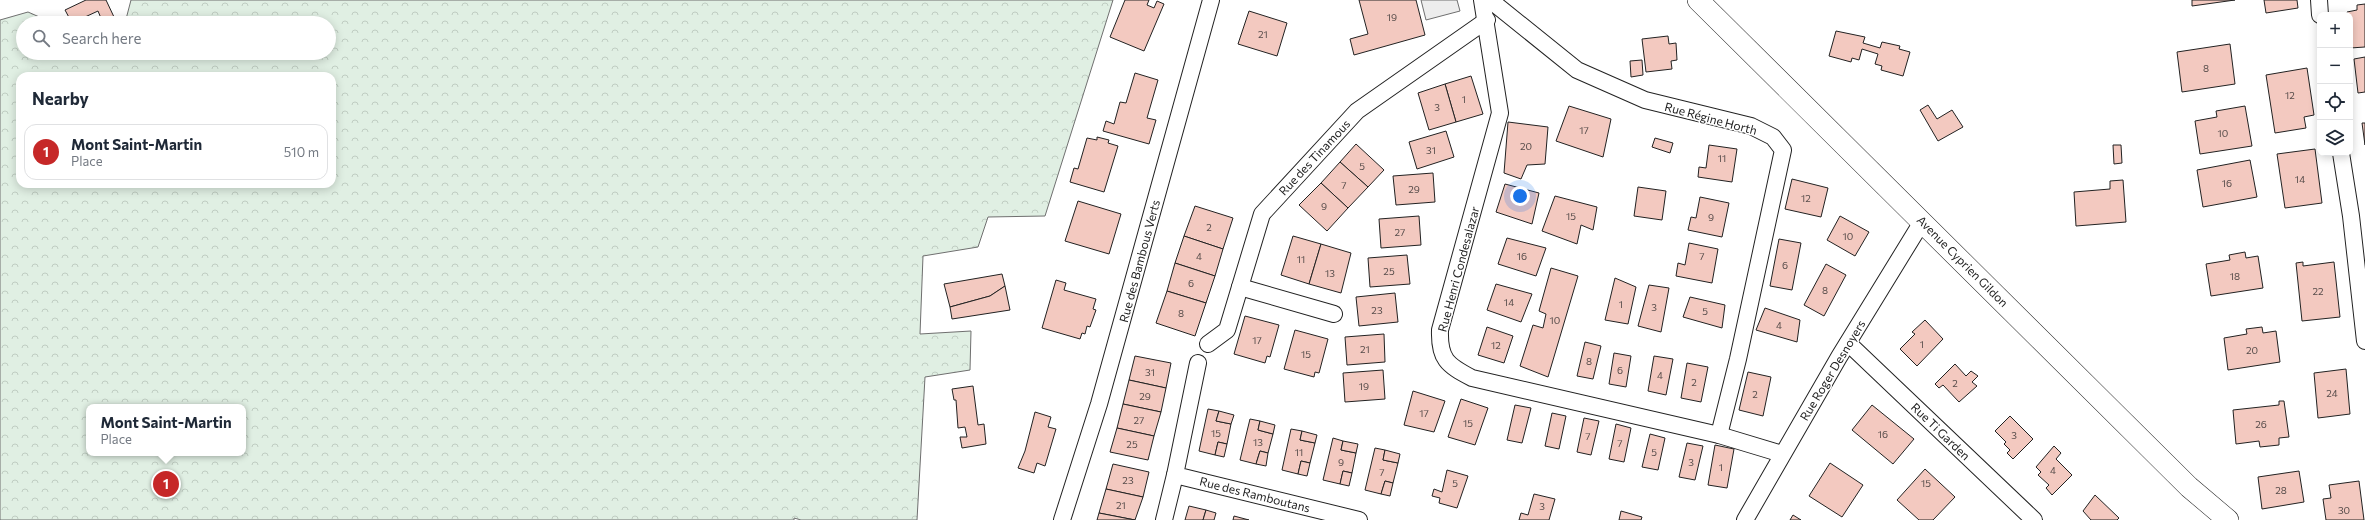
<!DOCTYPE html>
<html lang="en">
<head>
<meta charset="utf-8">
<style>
  :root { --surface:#fff; --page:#f6f6f7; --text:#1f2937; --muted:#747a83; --line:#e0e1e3; --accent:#c62828 }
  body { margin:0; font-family:Commissioner,sans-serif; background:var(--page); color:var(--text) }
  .controls { position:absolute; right:12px; top:12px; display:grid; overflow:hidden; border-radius:8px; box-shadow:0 2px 10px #0003 }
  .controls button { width:36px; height:36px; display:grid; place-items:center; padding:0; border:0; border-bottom:1px solid var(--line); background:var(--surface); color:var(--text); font:20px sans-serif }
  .you { position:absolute; left:1520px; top:196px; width:14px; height:14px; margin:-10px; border:3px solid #fff; border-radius:50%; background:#1a73e8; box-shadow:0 0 0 6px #1a73e833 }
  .badge { display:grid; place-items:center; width:26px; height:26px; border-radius:50%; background:var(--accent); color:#fff; font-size:13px; font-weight:700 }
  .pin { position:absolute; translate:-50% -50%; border:2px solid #fff; box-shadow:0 1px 4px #0006 }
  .popup { position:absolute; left:86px; top:404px; width:160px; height:52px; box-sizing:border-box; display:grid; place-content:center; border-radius:8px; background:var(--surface); filter:drop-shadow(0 1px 3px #0005); font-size:13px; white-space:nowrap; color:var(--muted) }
  .popup b { font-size:15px; color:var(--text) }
  .popup::after { content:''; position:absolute; left:50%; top:100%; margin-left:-8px; border:8px solid transparent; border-top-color:var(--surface) }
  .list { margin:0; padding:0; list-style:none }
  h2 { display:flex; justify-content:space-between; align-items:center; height:52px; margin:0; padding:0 16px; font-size:17px }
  h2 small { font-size:13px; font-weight:400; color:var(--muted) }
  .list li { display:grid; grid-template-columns:26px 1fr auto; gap:12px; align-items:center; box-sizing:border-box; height:56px; margin:0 8px 8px; padding:0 8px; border:1px solid var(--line); border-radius:12px }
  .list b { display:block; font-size:15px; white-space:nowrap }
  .list p { margin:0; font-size:13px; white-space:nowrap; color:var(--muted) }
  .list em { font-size:13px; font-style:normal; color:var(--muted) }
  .icon { flex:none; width:22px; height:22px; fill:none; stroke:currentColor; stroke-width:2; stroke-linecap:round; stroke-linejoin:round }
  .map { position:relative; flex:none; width:2365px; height:520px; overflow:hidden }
  .search { position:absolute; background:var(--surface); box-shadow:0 2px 10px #0003; left:16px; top:16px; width:320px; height:44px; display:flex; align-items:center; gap:10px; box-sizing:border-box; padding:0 14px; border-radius:22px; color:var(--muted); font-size:15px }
  .panel { position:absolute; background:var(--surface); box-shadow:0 2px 10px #0003; left:16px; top:72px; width:320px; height:116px; border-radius:12px }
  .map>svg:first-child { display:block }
</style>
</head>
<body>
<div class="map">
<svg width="2365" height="520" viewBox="0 0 2365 520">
  <defs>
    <pattern id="forest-crowns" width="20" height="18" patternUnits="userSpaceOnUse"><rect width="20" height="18" fill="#e0efe3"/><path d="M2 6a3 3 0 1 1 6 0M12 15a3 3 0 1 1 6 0" fill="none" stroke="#c0cdc2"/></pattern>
  </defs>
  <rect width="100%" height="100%" fill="#fff"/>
  <path fill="url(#forest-crowns)" stroke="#6f6f6f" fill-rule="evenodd" d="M131,0h982l-68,216 -57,1 -10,30 -55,9 -3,78 51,-3 -1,39 -45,7 -8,143h-116l-7,-2v2h-794v-500l28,-8 25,11h-30v30h306v-30h-204zM20,76h312v108h-312zM89,407h154v46h-154z"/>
  <path fill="#ededed" stroke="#6f6f6f" d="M1421,0h36l3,11 -34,9z"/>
  <g fill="#f3c9c0" stroke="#222">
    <path d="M86,0h20l8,17 -11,6 -5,-12 -26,12 -7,-13z"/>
    <path d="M1125,0h24l-2,5 7,3 3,-7 7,3 -20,47 -34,-14z"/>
    <path d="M1359,0h57l9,35 -71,20 -4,-16 18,-5z"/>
    <path d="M2192,0h43l-43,6z"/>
    <path d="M2264,0h33l1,8 -32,5z"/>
    <path d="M2365,4v43l-15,1v-33h-3v-3l10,-2v-5z"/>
    <path d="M1249,11l38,12 -10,33 -39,-12z"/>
    <path d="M1836,31l29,6 -2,6 17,5 2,-6 18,4 -1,3 11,3 -7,24 -22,-6 1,-4 -7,-2 3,-10 -16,-5 -3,11 -7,-2 -1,4 -22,-6z"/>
    <path d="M1668,36l1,8 7,-1 1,17 -6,1 1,8 -26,3 -4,-33z"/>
    <path d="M2230,44l5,40 -53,8 -5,-40z"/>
    <path d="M2365,57v35l-7,1 -4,-34z"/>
    <path d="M1642,60l1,15 -12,2 -1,-16z"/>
    <path d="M2307,68l7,47 -10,2 2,11 -31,5 -9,-58z"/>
    <path d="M1135,73l23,7 -11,38 9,2 -7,24 -46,-13 3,-10 8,3 6,-22 6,1z"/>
    <path d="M1471,76l12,38 -27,8 -11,-38z"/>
    <path d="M1445,84l11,38 -27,8 -11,-37z"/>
    <path d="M1928,105l9,14 15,-9 11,17 -25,14 -18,-31z"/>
    <path d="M1569,106l42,13 -8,38 -47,-16z"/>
    <path d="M2245,106l7,40 -52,8 -5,-33 22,-4 -1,-6z"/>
    <path d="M1508,122l40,5 -3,37 -18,1 -6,14 -17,-6z"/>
    <path d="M2362,123h3v22z"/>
    <path d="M1446,131l8,26 -37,12 -8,-27z"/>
    <path d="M1097,137l12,3 -1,3 10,3 -14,46 -34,-10 4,-14 4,1 9,-31 10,2z"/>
    <path d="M1655,138l18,5 -3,10 -18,-6z"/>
    <path d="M1356,144l28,26 -16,17 -28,-25z"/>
    <path d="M1709,145l28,4 -5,33 -34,-5 1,-10 7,1z"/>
    <path d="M2113,145h8l1,18 -8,1z"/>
    <path d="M2315,149l7,54 -37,5 -8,-54z"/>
    <path d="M2250,160l7,37 -54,10 -6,-37z"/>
    <path d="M1340,162l28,25 -20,21 -27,-25z"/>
    <path d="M1433,173l2,29 -39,3 -3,-29z"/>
    <path d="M1792,179l36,9 -7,29 -36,-8z"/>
    <path d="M2123,180l3,42 -50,4 -2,-34 36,-3v-8z"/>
    <path d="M1321,183l27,25 -21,23 -28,-26z"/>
    <path d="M1505,184l34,9 -7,31 -36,-12z"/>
    <path d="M1638,187l28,4 -4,29 -28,-4z"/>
    <path d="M1555,196l42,11 -4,23 -12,-5 -4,19 -35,-13z"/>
    <path d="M1700,197l29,6 -7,34 -34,-7 3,-13 5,1z"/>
    <path d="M1078,201l43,13 -12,40 -44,-13z"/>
    <path d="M1195,206l38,12 -10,31 -39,-13z"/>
    <path d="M1419,216l2,29 -40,3 -2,-29z"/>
    <path d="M1840,216l29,16 -14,24 -28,-16z"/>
    <path d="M1184,236l39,13 -8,27 -40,-13z"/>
    <path d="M1293,236l28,8 -12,40 -28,-9z"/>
    <path d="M1507,238l39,10 -10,28 -38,-12z"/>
    <path d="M1779,239l22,4 -9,47 -22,-4z"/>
    <path d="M1689,243l29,6 -6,34 -36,-7 2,-13 7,2z"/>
    <path d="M1321,244l30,9 -10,40 -32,-9z"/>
    <path d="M2245,252l1,6 12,-2 5,32 -52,8 -5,-32 24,-4 -1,-5z"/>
    <path d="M1407,255l3,29 -40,3 -2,-29z"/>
    <path d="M2303,262v4l31,-4 6,55 -38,4 -6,-58z"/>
    <path d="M1175,263l40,13 -9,27 -39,-12z"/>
    <path d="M1826,264l20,11 -22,41 -20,-11z"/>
    <path d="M1551,268l27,8 -30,101 -28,-11 13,-41 10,3 3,-14 -7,-3z"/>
    <path d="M1002,274l3,12 -15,10 -40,11 -6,-23z"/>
    <path d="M1615,278l21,9 -8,37 -23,-4z"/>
    <path d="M1056,280l10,3 -2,7 32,9 -3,10 3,1 -6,17 -3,-1 -2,8 -3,-1 -2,6 -38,-11z"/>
    <path d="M1496,284l36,10 -11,28 -34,-12z"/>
    <path d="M1649,285l20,3 -8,44 -23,-6z"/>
    <path d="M1005,286l5,24 -58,9 -2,-12 40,-11z"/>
    <path d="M1167,291l39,12 -11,33 -39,-13z"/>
    <path d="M1395,293l3,29 -39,4 -3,-29z"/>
    <path d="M1690,297l35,8 -3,23 -39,-11z"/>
    <path d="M1765,308l35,12 -3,22 -41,-12z"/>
    <path d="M1245,316l34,9 -9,32 -3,-1 -2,7 -31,-9z"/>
    <path d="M1925,320l18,19 -26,27 -17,-17 15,-15 -3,-2z"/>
    <path d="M1487,327l26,9 -9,27 -26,-8z"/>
    <path d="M2262,327l1,6 13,-2 4,31 -52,8 -4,-32 23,-4 -1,-5z"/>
    <path d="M1295,330l33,9 -9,34 -4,-1 -1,5 -30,-8z"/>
    <path d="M1384,334l1,28 -38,3 -2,-28z"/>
    <path d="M1585,342l16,4 -8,33 -16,-3z"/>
    <path d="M1614,353l17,3 -5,31 -17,-3z"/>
    <path d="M1135,356l36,7 -5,25 -37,-8z"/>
    <path d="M1654,356l19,3 -7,36 -18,-4z"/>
    <path d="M1687,363l21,4 -7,35 -20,-4z"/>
    <path d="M1955,364l11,12 5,-5 7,5 -6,6 5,4 -18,16 -16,-17 -4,3 -4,-4z"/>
    <path d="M2346,369l4,45 -32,4 -4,-45z"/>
    <path d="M1383,370l2,29 -40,3 -2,-29z"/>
    <path d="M1748,372l23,5 -8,39 -24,-6z"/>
    <path d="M1129,380l37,8 -5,24 -38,-8z"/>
    <path d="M973,386l5,39 6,-1 2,20 -24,4 -2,-11h7l-2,-10 -7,1 -2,-28h-2l-2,-11z"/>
    <path d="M1413,391l32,10 -11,31 -30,-7z"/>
    <path d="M1461,399l27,9 -13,37 -27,-8z"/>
    <path d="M2279,401h5l5,36 -10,1v7l-19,2 -1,-6 -23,3 -3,-34 46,-5z"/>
    <path d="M1123,404l38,8 -7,24 -37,-8z"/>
    <path d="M1515,405l16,3 -9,35 -15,-3z"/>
    <path d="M1872,405l42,34 -21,25 -41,-34z"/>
    <path d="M1208,409l11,2 -3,10 15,3 -4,20 -9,-2 -3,13 -16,-4z"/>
    <path d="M1219,411l15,4 -3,9 -15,-3z"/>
    <path d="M1035,412l16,5 -3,10 8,2 -11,37 -8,-3 -3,10 -16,-5 7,-17z"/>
    <path d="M1552,413l14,3 -7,33 -14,-3z"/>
    <path d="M2010,416l23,23 -20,20 -6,-6 3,-3 -6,-6 2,-2 -11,-11z"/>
    <path d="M1584,418l15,3 -8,34 -14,-3z"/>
    <path d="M1250,419l10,2 -2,9 15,4 -5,19 -8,-2 -4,13 -16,-4z"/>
    <path d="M1260,421l15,4 -2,9 -15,-4z"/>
    <path d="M1616,424l15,4 -7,34 -15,-3z"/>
    <path d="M1117,428l37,8 -6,24 -38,-8z"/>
    <path d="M1291,429l11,2 -2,9 15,3 -5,20 -9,-2 -3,13 -16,-4z"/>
    <path d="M1302,431l15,4 -2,8 -15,-3z"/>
    <path d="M1650,434l15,4 -7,32 -16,-3z"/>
    <path d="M1333,438l10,3 -2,9 15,3 -4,20 -9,-2 -3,13 -17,-4z"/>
    <path d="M1343,441l15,3 -2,9 -15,-3z"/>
    <path d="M1218,442l9,2 -3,13 -9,-2z"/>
    <path d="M1687,443l16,3 -8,34 -16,-3z"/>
    <path d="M1715,445l19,4 -7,39 -19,-3z"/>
    <path d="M2054,446l7,7 -5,6 16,16 -20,20 -6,-7 3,-3 -11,-10 3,-3 -5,-5z"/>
    <path d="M1375,448l10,2 -2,10 15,3 -5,20 -8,-2 -4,13 -16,-4z"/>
    <path d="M1385,450l15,4 -2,9 -15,-3z"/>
    <path d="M1260,451l8,2 -2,13 -10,-2z"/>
    <path d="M1301,461l9,2 -3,13 -9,-2z"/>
    <path d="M1830,463l33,22 -21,32 -33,-21z"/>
    <path d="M1113,464l36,8 -6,25 -37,-8z"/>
    <path d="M1925,469l30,28 -22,23h-14l-22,-20z"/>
    <path d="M1447,470l21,6 -11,32 -18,-5 1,-5 -8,-2 2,-7 8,3z"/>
    <path d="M1343,471l9,2 -3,13 -9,-2z"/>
    <path d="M2299,471l5,31 -42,7 -4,-32z"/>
    <path d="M1385,481l8,2 -3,13 -9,-2z"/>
    <path d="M2359,481l5,39h-38l-3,-21 8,-1 -2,-13z"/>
    <path d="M1106,489l37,8 -8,23 -36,-7z"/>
    <path d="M1534,494l21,5 -6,21h-30l2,-7 7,2z"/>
    <path d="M2095,495l24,23 -2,2h-26l-8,-9z"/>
    <path d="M1189,506l17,4 -3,10h-18z"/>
    <path d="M1206,510l10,3 -2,7h-11z"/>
    <path d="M1621,511l21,6 -1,3h-22z"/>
    <path d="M1099,513l36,7h-38z"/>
    <path d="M1793,515l8,5h-11z"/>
    <path d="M1234,516l15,4h-16z"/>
  </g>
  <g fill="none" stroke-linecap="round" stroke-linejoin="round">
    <g stroke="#222" stroke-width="18">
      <g id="minor">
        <path d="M1482,0l18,113 -60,217c-1,29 7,35 32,48l247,57 63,19"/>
        <path d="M1490,0l87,70 68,30 106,26 22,11 10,13 -45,209 -19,76"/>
        <path d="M2319,0l1,15"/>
        <path d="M2341,153l10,63 14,125"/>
        <path d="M1240,287l94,27"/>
        <path d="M1848,343l186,177"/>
        <path d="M1208,344l19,-14 35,-116 95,-103 130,-91"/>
        <path d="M1198,363l-23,112 184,45"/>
        <path d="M1062,520l37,-116 112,-404"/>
        <path d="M1164,520l11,-45"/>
        <path d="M1745,520l94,-163 78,-127 7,-7"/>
      </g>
    </g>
    <g stroke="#222" stroke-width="22">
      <path id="tertiary" d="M1698,0l491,487 39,33"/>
    </g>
    <use href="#minor" stroke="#fff" stroke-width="16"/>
    <use href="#tertiary" stroke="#fff" stroke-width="21"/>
  </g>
  <g text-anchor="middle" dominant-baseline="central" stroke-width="3" stroke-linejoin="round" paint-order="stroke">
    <g font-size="10" fill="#564c4a">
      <text x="1392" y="17">19</text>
      <text x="1263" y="34">21</text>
      <text x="2206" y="68">8</text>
      <text x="2290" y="95">12</text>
      <text x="1464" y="99">1</text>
      <text x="1437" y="107">3</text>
      <text x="1584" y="130">17</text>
      <text x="2223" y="133">10</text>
      <text x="1526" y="146">20</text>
      <text x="1431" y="150">31</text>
      <text x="1722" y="158">11</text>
      <text x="1362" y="166">5</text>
      <text x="2300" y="179">14</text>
      <text x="2227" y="183">16</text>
      <text x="1344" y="185">7</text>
      <text x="1414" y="189">29</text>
      <text x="1806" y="198">12</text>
      <text x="1324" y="206">9</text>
      <text x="1571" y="216">15</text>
      <text x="1711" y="217">9</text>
      <text x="1209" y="227">2</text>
      <text x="1400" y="232">27</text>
      <text x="1848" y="236">10</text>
      <text x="1199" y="256">4</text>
      <text x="1522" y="256">16</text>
      <text x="1702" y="256">7</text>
      <text x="1301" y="259">11</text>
      <text x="1785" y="265">6</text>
      <text x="1389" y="271">25</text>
      <text x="1330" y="273">13</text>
      <text x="2235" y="276">18</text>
      <text x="1191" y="283">6</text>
      <text x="1825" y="290">8</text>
      <text x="2318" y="291">22</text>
      <text x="1509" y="302">14</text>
      <text x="1621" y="304">1</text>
      <text x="1654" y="307">3</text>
      <text x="1377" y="310">23</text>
      <text x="1705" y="311">5</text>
      <text x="1181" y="313">8</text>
      <text x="1555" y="320">10</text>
      <text x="1779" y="325">4</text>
      <text x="1257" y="340">17</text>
      <text x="1922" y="344">1</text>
      <text x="1496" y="345">12</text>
      <text x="1365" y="349">21</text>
      <text x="2252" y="350">20</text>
      <text x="1306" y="354">15</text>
      <text x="1589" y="361">8</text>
      <text x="1620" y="370">6</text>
      <text x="1150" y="372">31</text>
      <text x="1660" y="375">4</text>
      <text x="1694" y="382">2</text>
      <text x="1955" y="383">2</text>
      <text x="1364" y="386">19</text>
      <text x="2332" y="393">24</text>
      <text x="1755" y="394">2</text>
      <text x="1145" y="396">29</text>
      <text x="1424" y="413">17</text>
      <text x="1139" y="420">27</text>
      <text x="1468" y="423">15</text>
      <text x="2261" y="424">26</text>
      <text x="1216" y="433">15</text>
      <text x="1883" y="434">16</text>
      <text x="2014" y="435">3</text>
      <text x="1588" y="436">7</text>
      <text x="1258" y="442">13</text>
      <text x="1620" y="443">7</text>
      <text x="1132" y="444">25</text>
      <text x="1299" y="452">11</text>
      <text x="1654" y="452">5</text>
      <text x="1341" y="462">9</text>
      <text x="1691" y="462">3</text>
      <text x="1721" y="467">1</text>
      <text x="2053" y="470">4</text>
      <text x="1382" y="472">7</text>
      <text x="1128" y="480">23</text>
      <text x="1455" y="483">5</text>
      <text x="1926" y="483">15</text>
      <text x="2281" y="490">28</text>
      <text x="1121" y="505">21</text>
      <text x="1542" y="506">3</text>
      <text x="2344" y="510">30</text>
    </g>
    <g font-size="12" fill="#222" stroke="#fff">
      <text transform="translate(1711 118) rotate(15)">Rue Régine Horth</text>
      <text transform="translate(1314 157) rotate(-47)">Rue des Tinamous</text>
      <text transform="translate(1139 261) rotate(-75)">Rue des Bambous Verts</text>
      <text transform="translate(1963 261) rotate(45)">Avenue Cyprien Gildon</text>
      <text transform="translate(1458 269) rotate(-75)">Rue Henri Condesalazar</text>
      <text transform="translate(1832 370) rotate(-59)">Rue Roger Desnoyers</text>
      <text transform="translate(1941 431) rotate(44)">Rue Ti Garden</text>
      <text transform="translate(1255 494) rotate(14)">Rue des Ramboutans</text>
    </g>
  </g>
</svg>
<div class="controls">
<button>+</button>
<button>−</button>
<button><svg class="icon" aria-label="locate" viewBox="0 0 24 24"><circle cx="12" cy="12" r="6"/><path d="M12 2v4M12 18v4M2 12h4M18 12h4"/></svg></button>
<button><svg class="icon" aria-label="layers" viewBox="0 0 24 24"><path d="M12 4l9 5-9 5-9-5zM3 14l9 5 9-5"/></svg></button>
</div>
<div class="you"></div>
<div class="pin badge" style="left:166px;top:484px">1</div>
<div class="popup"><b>Mont Saint-Martin</b>Place</div>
<div class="search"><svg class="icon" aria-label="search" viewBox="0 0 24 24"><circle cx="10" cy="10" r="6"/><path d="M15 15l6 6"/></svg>Search here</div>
<section class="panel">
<h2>Nearby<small></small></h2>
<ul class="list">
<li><span class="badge">1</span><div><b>Mont Saint-Martin</b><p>Place</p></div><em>510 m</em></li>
</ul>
</section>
</div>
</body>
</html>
